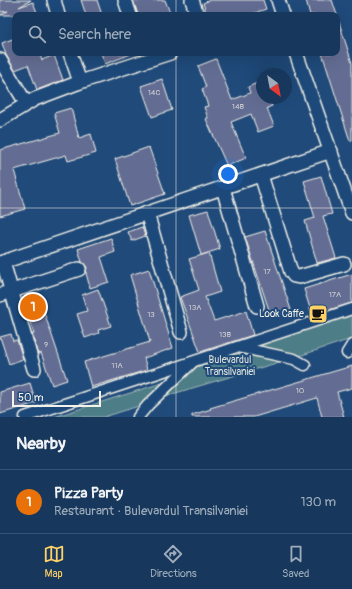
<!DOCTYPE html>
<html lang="en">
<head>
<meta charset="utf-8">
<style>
  :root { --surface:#17385c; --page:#244365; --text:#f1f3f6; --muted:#9eacbb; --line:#365272; --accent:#ffd166 }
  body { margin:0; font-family:Pangolin,sans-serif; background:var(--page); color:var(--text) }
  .compass { position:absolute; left:256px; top:68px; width:36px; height:36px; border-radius:50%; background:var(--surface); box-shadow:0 4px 16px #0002; rotate:148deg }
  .scale { position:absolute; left:12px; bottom:10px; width:89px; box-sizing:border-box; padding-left:4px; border:2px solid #f4f1e8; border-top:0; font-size:11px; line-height:14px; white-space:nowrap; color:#f4f1e8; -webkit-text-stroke:3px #1f4a7a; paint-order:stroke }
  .you { position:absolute; left:228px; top:174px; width:14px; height:14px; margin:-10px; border:3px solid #fff; border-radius:50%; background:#1a73e8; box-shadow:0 0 0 6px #1a73e833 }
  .badge { display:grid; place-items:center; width:26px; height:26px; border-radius:50%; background:var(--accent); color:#fff; font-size:13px; font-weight:700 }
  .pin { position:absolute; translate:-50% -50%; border:2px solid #fff; box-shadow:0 1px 4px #0006 }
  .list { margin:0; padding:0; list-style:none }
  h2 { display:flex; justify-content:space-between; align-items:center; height:52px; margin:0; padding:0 16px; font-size:17px }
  h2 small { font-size:13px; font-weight:400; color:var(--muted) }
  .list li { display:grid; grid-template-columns:26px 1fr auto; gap:12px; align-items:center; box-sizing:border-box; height:64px; padding:0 16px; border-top:1px solid var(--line) }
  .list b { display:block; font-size:15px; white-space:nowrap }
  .list p { margin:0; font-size:13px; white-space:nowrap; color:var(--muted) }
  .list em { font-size:13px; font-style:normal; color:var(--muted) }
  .icon { flex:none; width:22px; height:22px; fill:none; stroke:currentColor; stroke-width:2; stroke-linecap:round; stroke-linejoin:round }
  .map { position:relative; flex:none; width:352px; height:417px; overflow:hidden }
  .search { position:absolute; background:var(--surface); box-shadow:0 4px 16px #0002; left:12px; right:12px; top:12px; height:44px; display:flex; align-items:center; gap:10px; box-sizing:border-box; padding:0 14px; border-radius:8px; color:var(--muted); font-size:15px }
  .sheet { height:116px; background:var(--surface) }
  nav { display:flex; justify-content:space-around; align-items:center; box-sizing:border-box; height:56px; border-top:1px solid var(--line); background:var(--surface); font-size:11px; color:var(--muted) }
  nav a { display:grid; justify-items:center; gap:2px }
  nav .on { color:var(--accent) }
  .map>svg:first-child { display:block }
</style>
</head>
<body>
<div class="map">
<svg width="352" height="417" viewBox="0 0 352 417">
  <rect width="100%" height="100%" fill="#1f4a7a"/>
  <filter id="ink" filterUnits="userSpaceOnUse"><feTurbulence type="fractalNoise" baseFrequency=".025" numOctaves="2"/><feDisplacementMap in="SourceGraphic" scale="8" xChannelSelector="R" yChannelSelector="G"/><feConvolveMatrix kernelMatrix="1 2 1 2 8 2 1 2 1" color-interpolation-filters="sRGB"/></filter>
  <g filter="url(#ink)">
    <g fill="#4e7d87" stroke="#a1b7b8">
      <path d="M352,313v24l-4,3 -52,17 -44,-11z"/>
      <path d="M240,351l43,10 -124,37 36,-33z"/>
      <path d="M165,382l-20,22 -41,13h-50z"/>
    </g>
    <g fill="#646d93" stroke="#f4f1e8">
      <path d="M0,0h31l-12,7 14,-5 5,13h-38l8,-4 -8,1z"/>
      <path d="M81,0h16l5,15h-16z"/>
      <path d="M133,0h32l6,15h-33z"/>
      <path d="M210,0h53l3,9 -17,6h-42l-4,-12z"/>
      <path d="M306,0h26l5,15h-27z"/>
      <path d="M339,22l13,41v77l-2,1 -28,-88h15v-30z"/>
      <path d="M15,38v15h24l3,7 12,-5 9,25 -26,10 -9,-25 -13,5 -9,-15 -4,-12z"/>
      <path d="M101,53h30v1l-26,10z"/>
      <path d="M216,59l16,41 18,-7 -2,-6 14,-6v17h7l3,8 -5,2 7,18 -16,6 -7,-18 -20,8 15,36 -19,8 -21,-47 2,-1 -4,-11 4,-1 -6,-17 4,-2 -8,-21z"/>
      <path d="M162,79l10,31 -20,7 -11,-31z"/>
      <path d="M71,108l8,30 12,-4 5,19 -28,8 -2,-6 -52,15 11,39 -25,7v-66l60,-17 -6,-20z"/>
      <path d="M149,147l16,47 -35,12 -15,-47z"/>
      <path d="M321,176l11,38 -9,2 13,42 -19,5 -12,-42 10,-3 -11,-37z"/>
      <path d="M208,210l12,39 -19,6 -12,-40z"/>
      <path d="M142,227l3,9 -13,5 -4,-9z"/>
      <path d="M265,231l26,79 -20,6 -26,-79z"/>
      <path d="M111,238l4,14 -14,5 8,25 -19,6 -4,-15 1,-6 -5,-5 -4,-13z"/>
      <path d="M209,253l11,39 -15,5 9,24 32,-10 7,24 -53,17 -20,-55 19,-7 -10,-31z"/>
      <path d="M149,269l24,79 -29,10 3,12 -56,17 -7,-25 66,-20 -20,-67z"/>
      <path d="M352,274v29l-40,12 -8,-26z"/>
      <path d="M98,289l13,37 -13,4 1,3 -14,5 -8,-24 10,-3 -5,-16z"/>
      <path d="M41,303l26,77 -15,5 -11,-32 -3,1 -6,-20h2l-8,-25z"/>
      <path d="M11,334l2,7 4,-1 6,19 -14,5 -9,-27z"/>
      <path d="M352,366v22l-15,4 7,25h-22l-5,-19 -63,19h-62v-2l19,-6 -1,-1z"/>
      <path d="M30,383l6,20 -36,11v-22z"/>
    </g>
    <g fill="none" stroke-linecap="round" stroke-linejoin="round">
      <g stroke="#f4f1e8" stroke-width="13">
        <g id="pedestrian">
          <path d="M238,347l56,12 11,6"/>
          <path d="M347,353l5,-8"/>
          <path d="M25,417l327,-108"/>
          <path d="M138,417l10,-12 44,-42"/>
        </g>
      </g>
      <g stroke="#f4f1e8" stroke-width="16">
        <g id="minor">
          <path d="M54,0l4,15"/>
          <path d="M125,0l5,15"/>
          <path d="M192,0l5,15"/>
          <path d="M278,0l5,15"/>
          <path d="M70,53l10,29"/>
          <path d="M296,53l56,160"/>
          <path d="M0,60l26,43"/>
          <path d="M0,120l35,-21 45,-17 90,-29"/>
          <path d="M261,175l30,97 3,4 5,1 45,-13"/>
          <path d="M223,188l34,118"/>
          <path d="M147,213l34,119"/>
          <path d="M3,262l31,107"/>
          <path d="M0,263l331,-112"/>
          <path d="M0,295l79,-26"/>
        </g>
      </g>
      <use href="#pedestrian" stroke="#1f4a7a" stroke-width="10"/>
      <use href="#minor" stroke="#1f4a7a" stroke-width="13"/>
    </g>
  </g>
  <path fill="none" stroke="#f4f1e8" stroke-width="1" stroke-opacity="0.55" d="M176,0v15M176,53v364M0,208h352"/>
  <defs>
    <g id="cafe-square" transform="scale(1)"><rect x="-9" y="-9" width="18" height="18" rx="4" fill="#ffd166" stroke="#1f4a7a"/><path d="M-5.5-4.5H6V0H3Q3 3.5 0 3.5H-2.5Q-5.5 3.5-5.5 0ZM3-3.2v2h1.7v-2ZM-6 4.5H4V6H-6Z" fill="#111"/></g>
  </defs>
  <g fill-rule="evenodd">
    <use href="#cafe-square" x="318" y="314"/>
  </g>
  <g text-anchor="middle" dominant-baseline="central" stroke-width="4" stroke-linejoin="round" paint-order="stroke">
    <g font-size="8" fill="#d0d0d3">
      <text x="154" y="92">14C</text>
      <text x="238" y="106">14B</text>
      <text x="267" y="271">17</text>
      <text x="335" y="294">17A</text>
      <text x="195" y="307">13A</text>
      <text x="151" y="314">13</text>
      <text x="225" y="334">13B</text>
      <text x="46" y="344">9</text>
      <text x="117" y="365">11A</text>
      <text x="300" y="390">10</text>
    </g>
    <g font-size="10" fill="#f4f1e8" stroke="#1f4a7a" text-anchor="end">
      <text x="304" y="314">Look Caffe</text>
    </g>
    <g font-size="10" fill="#dbe0d9" stroke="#1f4a7a">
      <text x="230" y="360">Bulevardul<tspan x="230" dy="12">Transilvaniei</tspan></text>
    </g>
  </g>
</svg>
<svg class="compass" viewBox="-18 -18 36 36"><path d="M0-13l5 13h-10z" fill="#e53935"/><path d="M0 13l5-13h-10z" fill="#9eacbb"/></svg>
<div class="scale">50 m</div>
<div class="you"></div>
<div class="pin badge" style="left:33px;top:307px;background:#e8710a">1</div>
<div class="search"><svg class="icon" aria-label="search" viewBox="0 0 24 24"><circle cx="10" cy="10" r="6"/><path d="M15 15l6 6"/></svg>Search here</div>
</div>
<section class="sheet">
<h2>Nearby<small></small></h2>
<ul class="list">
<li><span class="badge" style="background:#e8710a">1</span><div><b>Pizza Party</b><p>Restaurant · Bulevardul Transilvaniei</p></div><em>130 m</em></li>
</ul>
</section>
<nav>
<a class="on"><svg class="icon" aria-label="map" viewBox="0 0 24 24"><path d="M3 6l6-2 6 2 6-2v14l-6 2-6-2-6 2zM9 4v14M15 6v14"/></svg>Map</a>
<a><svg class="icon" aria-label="directions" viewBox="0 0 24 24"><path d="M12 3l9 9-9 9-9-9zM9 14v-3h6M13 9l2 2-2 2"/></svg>Directions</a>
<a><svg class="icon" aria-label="saved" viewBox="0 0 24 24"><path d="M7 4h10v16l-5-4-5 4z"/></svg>Saved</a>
</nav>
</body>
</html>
